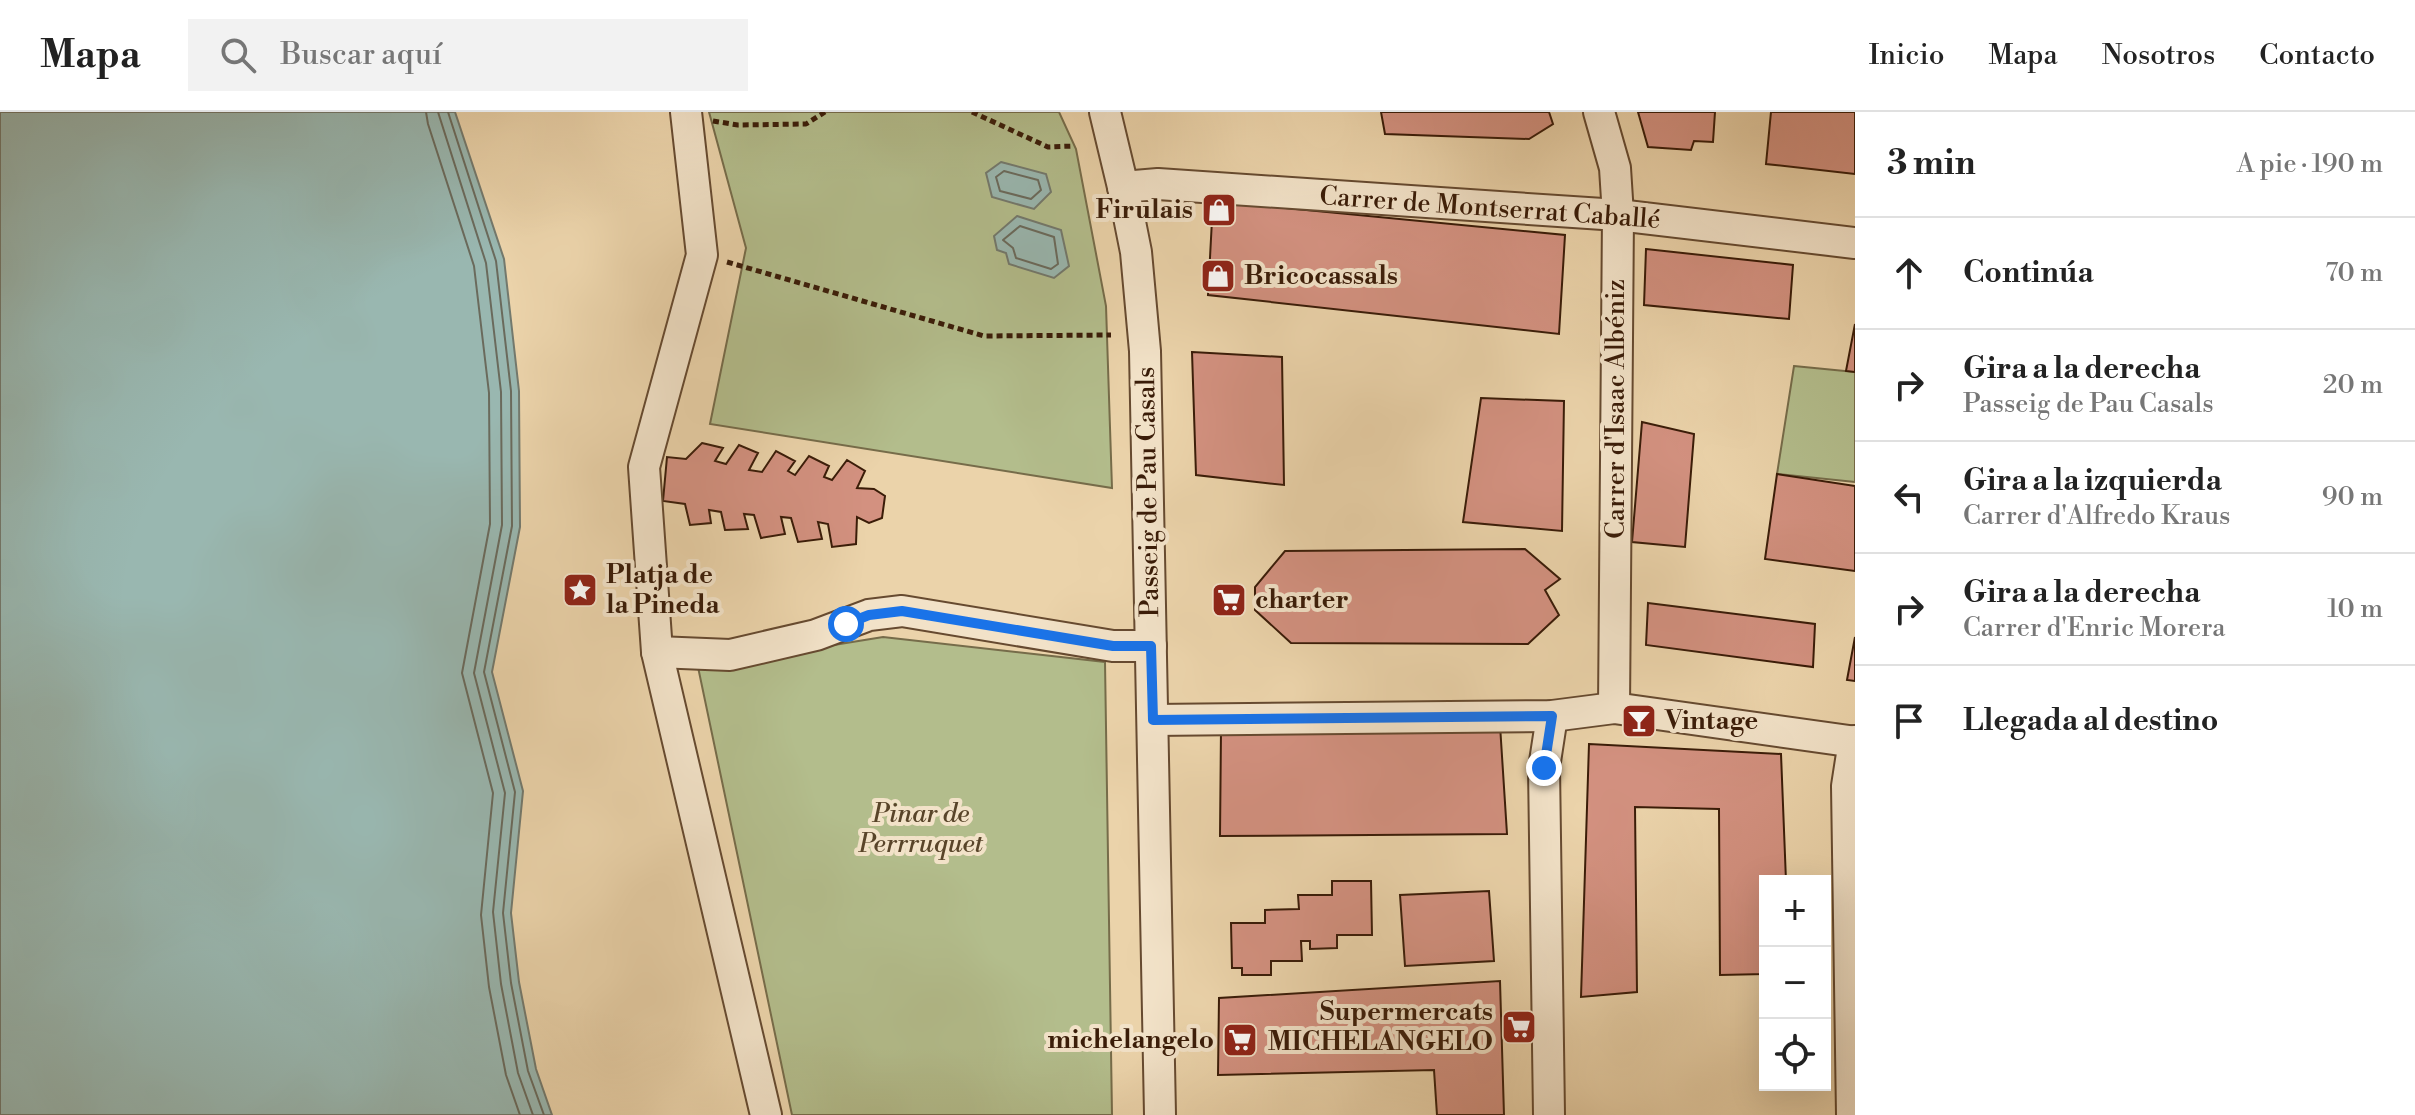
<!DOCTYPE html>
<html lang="es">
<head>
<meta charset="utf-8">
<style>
  :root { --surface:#fff; --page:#f2f2f2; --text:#222; --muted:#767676; --line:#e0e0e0 }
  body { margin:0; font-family:"Libre Bodoni",serif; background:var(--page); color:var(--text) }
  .controls { position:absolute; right:24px; bottom:24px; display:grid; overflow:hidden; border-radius:0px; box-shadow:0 8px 32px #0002 }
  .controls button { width:72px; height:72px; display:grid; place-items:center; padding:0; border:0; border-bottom:2px solid var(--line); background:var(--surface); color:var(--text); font:40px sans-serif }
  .stop { position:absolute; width:24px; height:24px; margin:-18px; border:6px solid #1a73e8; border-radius:50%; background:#fff }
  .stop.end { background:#1a73e8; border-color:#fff; box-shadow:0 2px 8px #0008 }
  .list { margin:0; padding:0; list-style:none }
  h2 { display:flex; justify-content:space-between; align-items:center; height:104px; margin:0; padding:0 32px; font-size:34px }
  h2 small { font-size:26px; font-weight:400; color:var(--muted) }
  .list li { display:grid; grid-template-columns:52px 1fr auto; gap:24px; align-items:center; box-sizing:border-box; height:112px; padding:0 32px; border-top:2px solid var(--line) }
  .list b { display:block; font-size:30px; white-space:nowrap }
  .list p { margin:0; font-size:26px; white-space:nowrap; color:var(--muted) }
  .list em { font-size:26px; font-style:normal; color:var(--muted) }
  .icon { flex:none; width:44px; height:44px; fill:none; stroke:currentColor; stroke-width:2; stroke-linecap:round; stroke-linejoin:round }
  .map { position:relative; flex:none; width:1855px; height:1003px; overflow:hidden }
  header { display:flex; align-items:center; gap:48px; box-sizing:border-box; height:112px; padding:0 40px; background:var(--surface); border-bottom:2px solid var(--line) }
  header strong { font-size:38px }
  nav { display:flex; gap:44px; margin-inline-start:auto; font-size:28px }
  .search { width:560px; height:72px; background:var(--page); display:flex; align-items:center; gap:20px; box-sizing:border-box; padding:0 28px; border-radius:0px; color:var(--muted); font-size:30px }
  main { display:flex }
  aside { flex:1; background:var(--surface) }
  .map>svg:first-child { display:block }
</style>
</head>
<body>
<header>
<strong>Mapa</strong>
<div class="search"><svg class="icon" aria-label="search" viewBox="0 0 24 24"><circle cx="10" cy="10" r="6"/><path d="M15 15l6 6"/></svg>Buscar aquí</div>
<nav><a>Inicio</a><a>Mapa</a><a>Nosotros</a><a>Contacto</a></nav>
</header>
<main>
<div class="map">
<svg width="1855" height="1003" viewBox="0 0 1855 1003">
  <rect width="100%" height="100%" fill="#ebd3aa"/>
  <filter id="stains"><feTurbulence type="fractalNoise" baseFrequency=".0025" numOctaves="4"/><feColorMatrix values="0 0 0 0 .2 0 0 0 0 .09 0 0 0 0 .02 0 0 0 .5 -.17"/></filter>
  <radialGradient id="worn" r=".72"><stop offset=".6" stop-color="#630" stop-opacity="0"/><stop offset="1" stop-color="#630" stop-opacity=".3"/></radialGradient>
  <g fill="#b3bd8c" stroke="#766c4a" stroke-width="2">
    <path d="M709,0h350l17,37 30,157 6,182 -402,-64 36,-176z"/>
    <path d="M1794,254l61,6v110l-78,-8z"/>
    <path d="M883,525l222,25 7,453h-320l-94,-448z"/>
  </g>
  <g fill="#99b7b0" stroke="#73796d" stroke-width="2">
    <path d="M0,0h455l49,147 15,132 1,136 -28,145 31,119 -12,122 8,69 17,87 16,46h-552z"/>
    <path d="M1001,50l45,12 5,18 -17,17 -42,-12 -6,-24z"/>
    <path d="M1017,104l44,14 8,36 -15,12 -45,-14 -3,-11 -9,-3 -3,-14z"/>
  </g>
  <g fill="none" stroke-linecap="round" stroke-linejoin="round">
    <g stroke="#6a6a5c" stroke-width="2">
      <path d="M426,0l2,12 46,142 15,127 1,131 -28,149 31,120 -12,122 8,72 17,88 14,40"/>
      <path d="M438,0l48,151 15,129 1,133 -28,148 31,120 -12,119 8,72 17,89 15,42"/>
      <path d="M448,0l48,149 15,130 1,135 -28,146 31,120 -12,121 8,70 17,88 16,44"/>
      <path d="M1004,59l34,9 3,10 -10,9 -31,-8 -4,-14z"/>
      <path d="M1020,114l34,11 4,27 -7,5 -35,-11 -3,-10 -10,-8z"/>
    </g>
  </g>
  <g fill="#d39180" stroke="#3a1c08" stroke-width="2">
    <path d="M1381,0h168l4,12 -24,15 -144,-5z"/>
    <path d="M1638,0h77l-2,30 -19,-1 -3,9 -43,-3z"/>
    <path d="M1771,0h84v62l-89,-10z"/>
    <path d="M1213,89l352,34 -6,99 -351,-39z"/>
    <path d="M1646,137l147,16 -4,54 -145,-14z"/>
    <path d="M1855,212v48l-9,-1z"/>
    <path d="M1192,240l90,5 2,128 -88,-10z"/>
    <path d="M1481,286l83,3 -2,130 -99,-9z"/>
    <path d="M1642,310l52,12 -9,113 -53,-5z"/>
    <path d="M702,331l21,5 -8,13 11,3 13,-19 19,8 -9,17 13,2 14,-21 19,10 -7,10 7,4 14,-19 20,10 -5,11 8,3 15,-20 18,11 -8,17 17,1 11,7 -3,22 -13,5 -12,-6 -1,27 -24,3 -4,-23 -10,-2 4,17 -24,3 -7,-24 -10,-1 4,17 -24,4 -7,-23 -10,-1 4,15 -23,1 -4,-18 -12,-2 2,13 -21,2 -5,-21 -22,-3 4,-44 19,2z"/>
    <path d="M1777,362l78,12v85l-90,-12z"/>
    <path d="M1525,437l35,30 -15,11 14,25 -31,29 -237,-1 -36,-33v-23l30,-36z"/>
    <path d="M1648,491l167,21 -2,43 -167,-22z"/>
    <path d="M1855,525v44l-8,-1z"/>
    <path d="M1500,613l7,109 -287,2 1,-107z"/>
    <path d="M1589,632l192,10 5,127h-21v93l-45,1 -1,-166 -84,-2 2,185 -56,5z"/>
    <path d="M1332,769h39l1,54h-35v13l-27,1v-8h-9l1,20h-31v14h-29v-7h-10l-1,-45h34v-13l34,-1 -1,-14h34z"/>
    <path d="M1489,779l5,70 -89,5 -5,-71z"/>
    <path d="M1500,869l4,134h-67l-3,-45 -216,5 1,-77z"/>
  </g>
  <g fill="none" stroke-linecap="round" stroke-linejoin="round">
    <g stroke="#664a30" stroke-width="34">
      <g id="minor">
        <path d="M686,0l16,143 -58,212 13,185 109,463"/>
        <path d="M1105,0l18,75 13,65 9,99 15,764"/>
        <path d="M1599,0l16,56 3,47 -4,493"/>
        <path d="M1123,75l35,-3 460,31 237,28"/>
        <path d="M657,540l73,3 86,-20 53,-20 33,-4 211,35h38"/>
        <path d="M1153,608l399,-4 62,-8 241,34"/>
        <path d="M1549,1003l-5,-347 8,-52"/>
        <path d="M1852,1003l-5,-329 7,-45"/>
      </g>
    </g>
    <g stroke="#3a1c08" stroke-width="5" stroke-dasharray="6 4" stroke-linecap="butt">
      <path d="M972,0l76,35 26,-1"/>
      <path d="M713,9l25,4 68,-1 19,-12"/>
      <path d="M727,150l257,74 127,-1"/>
    </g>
    <use href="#minor" stroke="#f2e2c8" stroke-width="30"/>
  </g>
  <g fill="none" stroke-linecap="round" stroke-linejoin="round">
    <path stroke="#1a73e8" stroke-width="10" d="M846,512l23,-9 33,-4 211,35h38l2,74 399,-4 -8,52"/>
  </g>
  <defs>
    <g id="shop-square" transform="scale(1.8)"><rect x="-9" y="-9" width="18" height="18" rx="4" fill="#8f2418" stroke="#f2e2c8"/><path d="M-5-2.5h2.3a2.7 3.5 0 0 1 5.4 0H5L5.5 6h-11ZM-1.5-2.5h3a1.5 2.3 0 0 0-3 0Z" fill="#fff"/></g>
    <g id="sight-square" transform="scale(1.8)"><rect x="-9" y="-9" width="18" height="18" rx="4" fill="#8f2418" stroke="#f2e2c8"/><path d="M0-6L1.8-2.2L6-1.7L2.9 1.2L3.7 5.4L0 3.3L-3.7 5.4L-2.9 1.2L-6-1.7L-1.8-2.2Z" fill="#fff"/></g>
    <g id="supermarket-square" transform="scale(1.8)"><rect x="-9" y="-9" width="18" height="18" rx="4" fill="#8f2418" stroke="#f2e2c8"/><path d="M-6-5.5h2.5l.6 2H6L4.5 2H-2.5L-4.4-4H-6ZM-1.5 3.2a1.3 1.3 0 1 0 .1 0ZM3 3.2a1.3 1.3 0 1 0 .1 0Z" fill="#fff"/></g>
    <g id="bar-square" transform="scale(1.8)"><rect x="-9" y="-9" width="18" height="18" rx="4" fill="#8f2418" stroke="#f2e2c8"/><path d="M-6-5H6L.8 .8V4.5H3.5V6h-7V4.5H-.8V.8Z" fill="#fff"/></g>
  </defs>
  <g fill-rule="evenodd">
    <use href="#shop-square" x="1219" y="98"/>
    <use href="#shop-square" x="1218" y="164"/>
    <use href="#sight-square" x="580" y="478"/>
    <use href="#supermarket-square" x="1229" y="488"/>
    <use href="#bar-square" x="1639" y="609"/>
    <use href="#supermarket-square" x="1519" y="915"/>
    <use href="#supermarket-square" x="1240" y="928"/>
  </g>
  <g text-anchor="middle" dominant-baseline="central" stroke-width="8" stroke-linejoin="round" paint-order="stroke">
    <g font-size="26" fill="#3a1c08" stroke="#f2e2c8">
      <text transform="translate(1490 96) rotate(4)">Carrer de Montserrat Caballé</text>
      <text transform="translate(1616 297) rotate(-90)">Carrer d'Isaac Albéniz</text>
      <text transform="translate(1148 380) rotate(-91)">Passeig de Pau Casals</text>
    </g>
    <g font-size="26" font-weight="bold" fill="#3a1c08" stroke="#f2e2c8" text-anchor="start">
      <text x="1193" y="98" text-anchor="end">Firulais</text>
      <text x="1244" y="164">Bricocassals</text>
      <text x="606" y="463">Platja de<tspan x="606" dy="30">la Pineda</tspan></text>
      <text x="1255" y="488">charter</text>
      <text x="1665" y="609">Vintage</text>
      <text x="1493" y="900" text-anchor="end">Supermercats<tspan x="1493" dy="30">MICHELANGELO</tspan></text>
      <text x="1214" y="928" text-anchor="end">michelangelo</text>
    </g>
    <g font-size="26" font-style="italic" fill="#584429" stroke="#f2e2c8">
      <text x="921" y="702">Pinar de<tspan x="921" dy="30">Perrruquet</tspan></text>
    </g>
  </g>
  <rect width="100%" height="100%" filter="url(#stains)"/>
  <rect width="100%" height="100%" fill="url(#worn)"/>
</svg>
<div class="controls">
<button>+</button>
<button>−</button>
<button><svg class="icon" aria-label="locate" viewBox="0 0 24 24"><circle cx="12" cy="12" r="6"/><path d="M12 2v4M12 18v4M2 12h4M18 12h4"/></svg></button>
</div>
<div class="stop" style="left:846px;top:512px"></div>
<div class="stop end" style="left:1544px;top:656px"></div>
</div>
<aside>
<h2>3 min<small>A pie · 190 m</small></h2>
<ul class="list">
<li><svg class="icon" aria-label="ahead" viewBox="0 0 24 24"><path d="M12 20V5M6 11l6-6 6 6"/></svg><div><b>Continúa</b></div><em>70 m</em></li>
<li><svg class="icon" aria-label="right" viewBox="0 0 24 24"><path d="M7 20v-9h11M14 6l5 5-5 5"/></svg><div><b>Gira a la derecha</b><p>Passeig de Pau Casals</p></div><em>20 m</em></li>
<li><svg class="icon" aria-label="left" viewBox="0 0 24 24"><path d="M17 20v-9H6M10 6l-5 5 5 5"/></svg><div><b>Gira a la izquierda</b><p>Carrer d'Alfredo Kraus</p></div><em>90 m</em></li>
<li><svg class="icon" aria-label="right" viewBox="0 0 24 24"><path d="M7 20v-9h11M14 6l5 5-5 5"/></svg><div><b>Gira a la derecha</b><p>Carrer d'Enric Morera</p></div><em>10 m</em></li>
<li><svg class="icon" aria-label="arrive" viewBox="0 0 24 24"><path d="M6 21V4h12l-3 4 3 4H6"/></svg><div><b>Llegada al destino</b></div></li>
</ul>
</aside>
</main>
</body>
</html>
